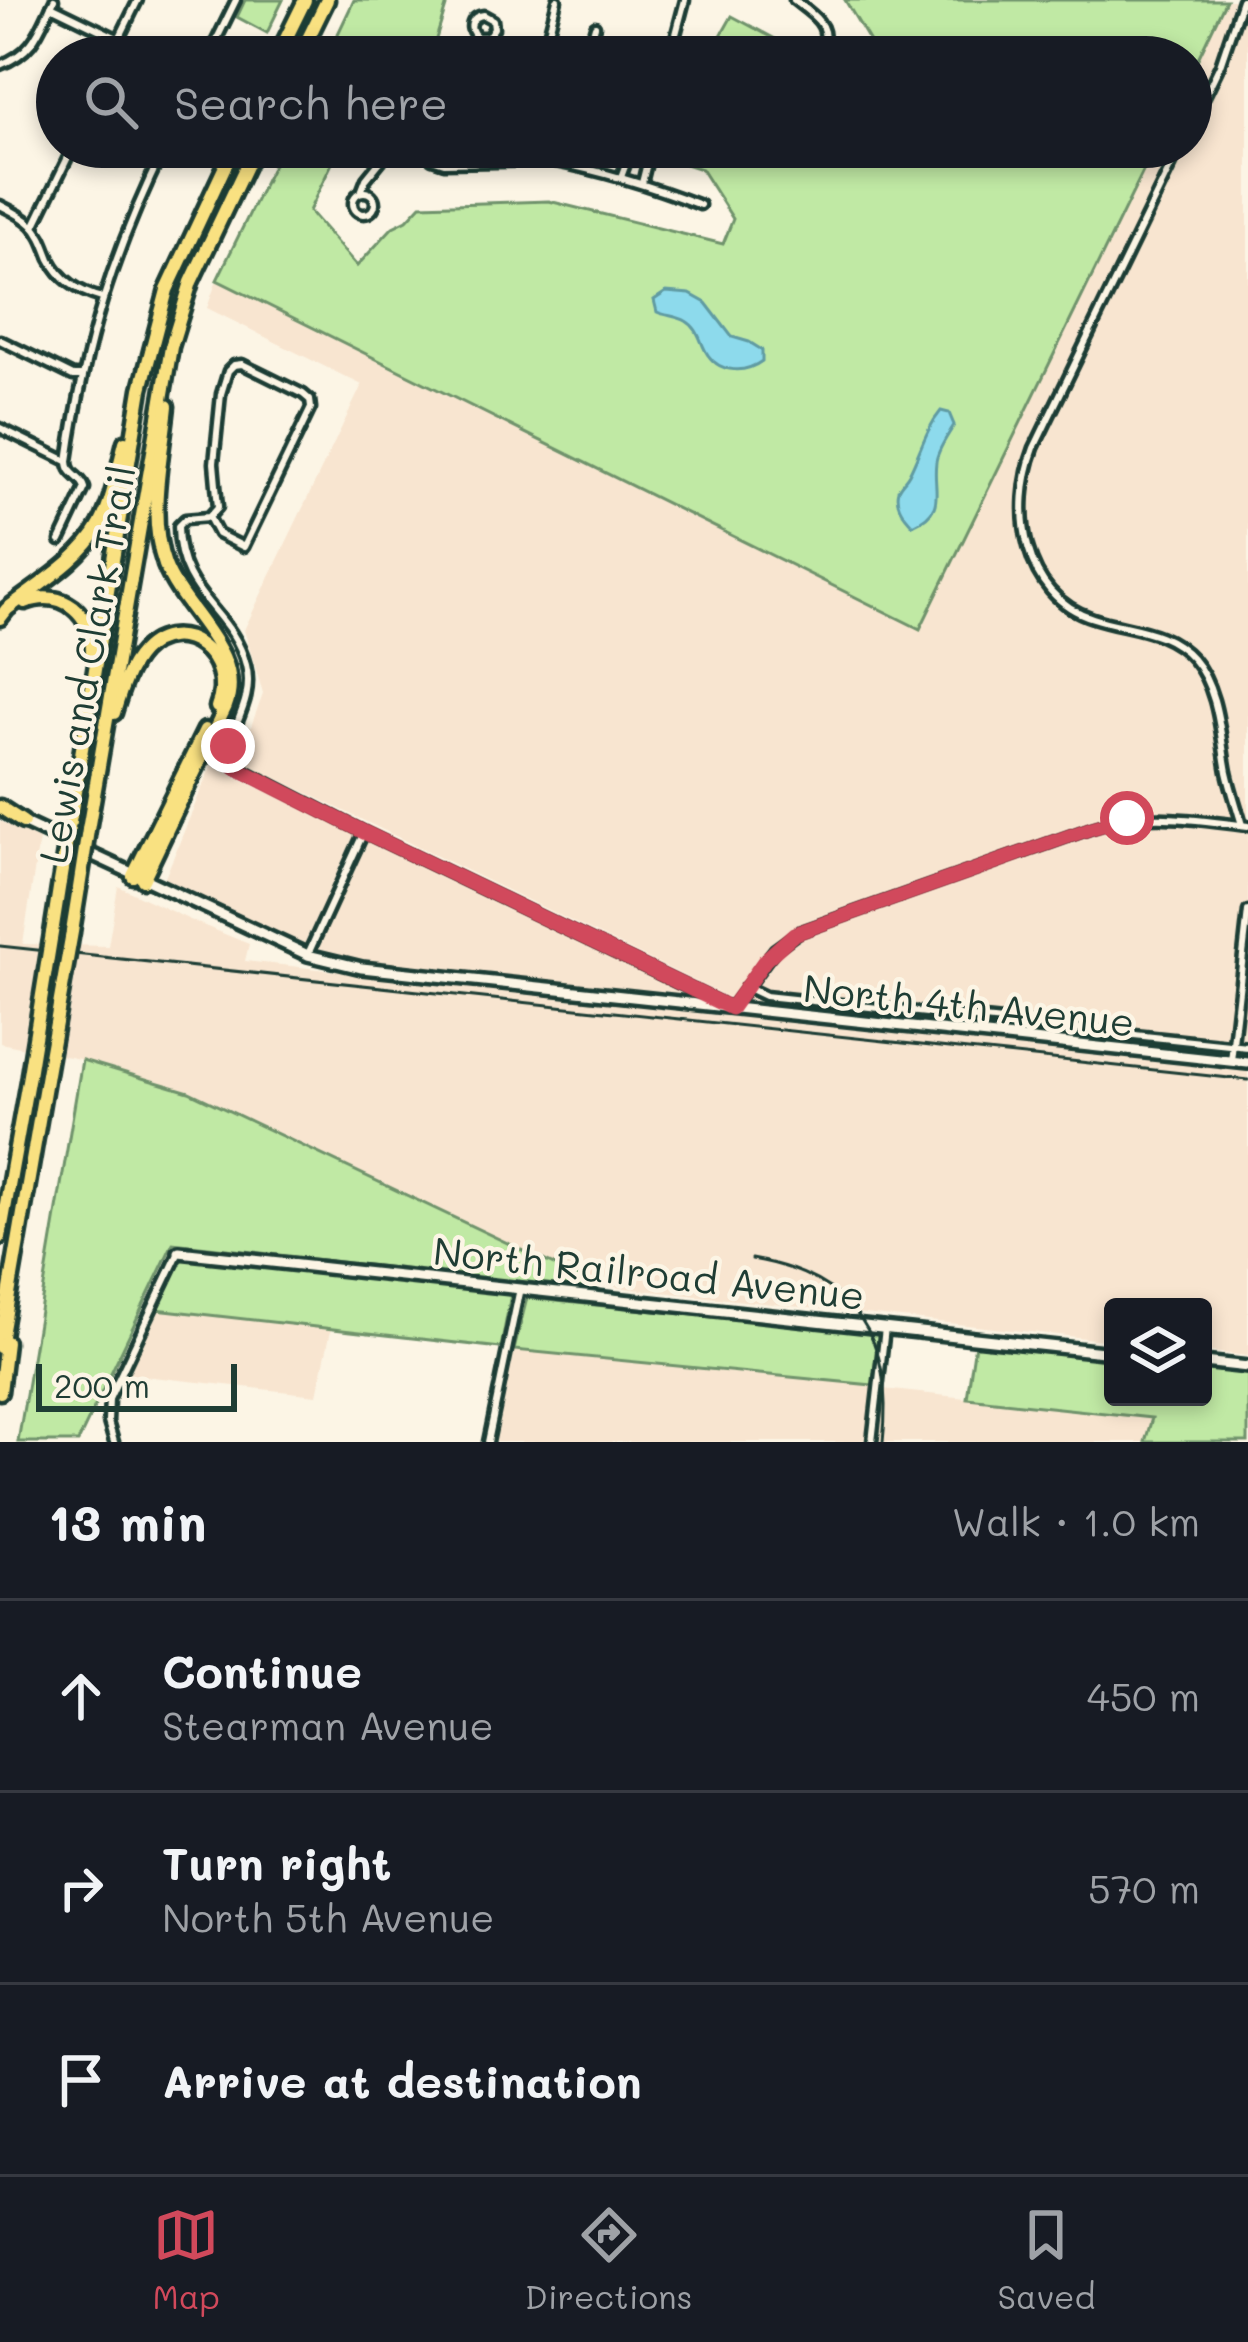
<!DOCTYPE html>
<html lang="en">
<head>
<meta charset="utf-8">
<style>
  :root { --surface:#171b24; --page:#242831; --text:#f1f3f6; --muted:#9ea1a6; --line:#363941; --accent:#d1495b }
  body { margin:0; font-family:Mali,sans-serif; background:var(--page); color:var(--text) }
  .controls { position:absolute; right:36px; bottom:36px; display:grid; overflow:hidden; border-radius:12px; box-shadow:0 6px 18px #0003 }
  .controls button { width:108px; height:108px; display:grid; place-items:center; padding:0; border:0; border-bottom:3px solid var(--line); background:var(--surface); color:var(--text); font:60px sans-serif }
  .scale { position:absolute; left:36px; bottom:30px; width:201px; box-sizing:border-box; padding-left:12px; border:6px solid #1f3d34; border-top:0; font-size:33px; line-height:42px; white-space:nowrap; color:#1f3d34; -webkit-text-stroke:9px #fcf5e5; paint-order:stroke }
  .stop { position:absolute; width:36px; height:36px; margin:-27px; border:9px solid #d1495b; border-radius:50%; background:#fff }
  .stop.end { background:#d1495b; border-color:#fff; box-shadow:0 3px 12px #0008 }
  .list { margin:0; padding:0; list-style:none }
  h2 { display:flex; justify-content:space-between; align-items:center; height:156px; margin:0; padding:0 48px; font-size:51px }
  h2 small { font-size:39px; font-weight:400; color:var(--muted) }
  .list li { display:grid; grid-template-columns:78px 1fr auto; gap:36px; align-items:center; box-sizing:border-box; height:192px; padding:0 48px; border-top:3px solid var(--line) }
  .list b { display:block; font-size:45px; white-space:nowrap }
  .list p { margin:0; font-size:39px; white-space:nowrap; color:var(--muted) }
  .list em { font-size:39px; font-style:normal; color:var(--muted) }
  .icon { flex:none; width:66px; height:66px; fill:none; stroke:currentColor; stroke-width:2; stroke-linecap:round; stroke-linejoin:round }
  .map { position:relative; flex:none; width:1248px; height:1442px; overflow:hidden }
  .search { position:absolute; background:var(--surface); box-shadow:0 6px 18px #0003; left:36px; right:36px; top:36px; height:132px; display:flex; align-items:center; gap:30px; box-sizing:border-box; padding:0 42px; border-radius:66px; color:var(--muted); font-size:45px }
  .sheet { height:732px; background:var(--surface) }
  nav { display:flex; justify-content:space-around; align-items:center; box-sizing:border-box; height:168px; border-top:3px solid var(--line); background:var(--surface); font-size:33px; color:var(--muted) }
  nav a { display:grid; justify-items:center; gap:6px }
  nav .on { color:var(--accent) }
  .map>svg:first-child { display:block }
</style>
</head>
<body>
<div class="map">
<svg width="1248" height="1442" viewBox="0 0 1248 1442">
  <rect width="100%" height="100%" fill="#fcf5e5"/>
  <filter id="ink" filterUnits="userSpaceOnUse"><feTurbulence type="fractalNoise" baseFrequency=".00833" numOctaves="2"/><feDisplacementMap in="SourceGraphic" scale="24" xChannelSelector="R" yChannelSelector="G"/><feConvolveMatrix kernelMatrix="1 2 1 2 8 2 1 2 1" color-interpolation-filters="sRGB"/></filter>
  <g filter="url(#ink)">
    <g fill="#f8e5d0">
      <path d="M1226,0h22v1053l-519,-55 -490,-238 24,-67 -19,-63 118,-245 -155,-77 10,-28 703,348 235,-481h36v-74z"/>
      <path d="M211,766l148,67 -54,116 -109,-49 -32,-20z"/>
      <path d="M0,821l39,19 -16,104 85,2 10,-60 72,34 59,24 -4,17 1003,110v285l-45,-5v-44h-90v34l-517,-56 -407,-193 -110,-33 -79,-16z"/>
      <path d="M366,838l311,150 3,6 -6,4 -314,-34 -46,-11z"/>
      <path d="M156,1309l175,21 -14,65 -192,-21z"/>
      <path d="M514,1350l359,35 -6,57h-372z"/>
      <path d="M883,1389l270,29 -8,24h-268z"/>
    </g>
    <g fill="#c0e9a4" stroke="#70936c" stroke-width="3">
      <path d="M245,0h38l-16,33 -30,-16z"/>
      <path d="M354,0h94l-16,52 -5,5h-100z"/>
      <path d="M845,0h381l-35,73v-16h-322l4,-10z"/>
      <path d="M732,16l77,41h-100z"/>
      <path d="M282,147h63l-12,14 -24,50 48,55 36,-39 14,-7 14,-15 128,-4 174,43 10,-25 -32,-50 -19,-6 2,-16h471l-235,482 -703,-349z"/>
      <path d="M82,1060l107,32 407,193 -7,5 -416,-47 -95,199h-60z"/>
      <path d="M181,1258l330,36 -10,54 -345,-39z"/>
      <path d="M527,1298l352,36 -6,51 -359,-35z"/>
      <path d="M975,1344l138,15v38h90v-28l45,5v68h-103l7,-24 -185,-20z"/>
    </g>
    <g fill="#8ddaec" stroke="#619ba2" stroke-width="3">
      <path d="M666,292l24,2 16,9 26,34 17,5 13,8v11c-16,12 -41,13 -54,-6 -8,-11 -8,-26 -22,-34 -8,-5 -20,-5 -29,-9l-3,-12z"/>
      <path d="M941,411l8,2 5,12c-6,11 -17,25 -18,37 -4,29 12,47 -23,63 -8,-8 -19,-22 -15,-35 2,-6 8,-10 11,-16 11,-21 16,-44 32,-63z"/>
    </g>
    <g fill="none" stroke-linecap="round" stroke-linejoin="round">
      <g stroke="#1f3d34" stroke-width="15">
        <g id="street">
          <path d="M794,0c15,12 35,23 30,43"/>
          <path d="M51,6l105,51"/>
          <path d="M488,37h-11c-10,-9 -6,-21 7,-22l9,5 1,8 -6,9 1,6"/>
          <path d="M543,55l14,-55"/>
          <path d="M110,57l28,-57"/>
          <path d="M208,57l28,-57"/>
          <path d="M470,57c21,-23 46,-11 73,-4"/>
          <path d="M586,57l9,-31"/>
          <path d="M670,57l15,-57"/>
          <path d="M0,65c34,-13 39,-34 54,-65"/>
          <path d="M1191,125l29,-60 22,-65"/>
          <path d="M420,147l12,12 12,4 106,-2c52,10 101,25 150,44"/>
          <path d="M1180,147l-146,301c-23,61 -12,148 59,170 36,12 73,10 100,41 26,30 27,76 34,113 4,18 10,35 15,53"/>
          <path d="M621,177l6,-16 21,-2"/>
          <path d="M642,183l9,-36"/>
          <circle cx="364" cy="203" r="11"/>
          <path d="M361,192l5,-13 26,-32"/>
          <path d="M0,205c12,6 23,11 32,20 10,10 13,22 18,34 11,22 29,33 52,39"/>
          <path d="M34,227l39,-80"/>
          <path d="M0,340l73,36h9"/>
          <path d="M0,428l67,33"/>
          <path d="M209,517l9,17 26,13 67,-139 -1,-8 -7,-6 -61,-30 -8,1 -6,6 -7,23 -7,69 4,44 -9,10 -24,2 -7,7c0,71 54,83 68,139 11,41 -26,73 -16,98l134,69 356,171"/>
          <path d="M60,541l25,-53c-3,-12 -17,-12 -17,-27 17,-119 44,-206 97,-314"/>
          <path d="M308,954l56,-122"/>
          <path d="M746,987l19,9 483,51"/>
          <path d="M732,1007l43,-58 24,-17 293,-104c51,-18 103,-8 156,-2"/>
          <path d="M1231,1061l17,-150"/>
          <path d="M114,1442l-6,-20 1,-23 70,-147"/>
          <path d="M488,1442l32,-154"/>
          <path d="M872,1442l13,-114"/>
        </g>
      </g>
      <g stroke="#1f3d34" stroke-width="18">
        <g id="secondary">
          <path d="M18,820l290,135 54,13 886,95"/>
          <path d="M179,1252l934,101"/>
          <path d="M1203,1362l45,5"/>
        </g>
      </g>
      <g stroke="#1f3d34" stroke-width="21">
        <g id="highway">
          <path d="M277,57l28,-57"/>
          <path d="M299,57l28,-57"/>
          <path d="M25,602c39,-14 68,12 67,52"/>
          <path d="M0,618l7,-9c32,-25 73,-48 93,-84 13,-25 18,-56 25,-83"/>
          <path d="M114,713c6,-20 13,-45 28,-61 38,-40 95,5 75,55"/>
          <path d="M0,807l23,15"/>
          <path d="M70,822l71,-433 26,-99 67,-143"/>
          <path d="M88,830l83,-483 20,-65 64,-135"/>
          <path d="M133,876l72,-146"/>
          <path d="M143,880l83,-174c20,-53 -43,-94 -61,-141 -18,-50 -3,-108 2,-159"/>
          <path d="M72,932l7,-44"/>
          <path d="M52,933l8,-51"/>
          <path d="M0,1237l29,-162"/>
          <path d="M0,1347l47,-273"/>
          <path d="M0,1392l6,-50"/>
        </g>
      </g>
      <use href="#street" stroke="#fcf5e5" stroke-width="6"/>
      <use href="#secondary" stroke="#fcf5e5" stroke-width="9"/>
      <use href="#highway" stroke="#f9e181" stroke-width="12"/>
      <g stroke="#1f3d34" stroke-width="3">
        <path d="M0,946l1248,134"/>
        <path d="M752,1259c104,18 143,81 131,183"/>
      </g>
      <g stroke="#1f3d34" stroke-width="21" stroke-linecap="butt">
        <g id="highway-bridge">
          <path d="M60,882l10,-60"/>
          <path d="M79,888l9,-58"/>
          <path d="M47,1074l25,-142"/>
          <path d="M29,1075l23,-142"/>
        </g>
      </g>
      <use href="#highway-bridge" stroke="#f9e181" stroke-width="12"/>
    </g>
  </g>
  <g fill="none" stroke-linecap="round" stroke-linejoin="round" filter="url(#ink)">
    <path stroke="#d1495b" stroke-width="15" d="M228,746l-1,13 8,8 129,65 367,176 34,-48 29,-26 298,-106 35,-10"/>
  </g>
  <g text-anchor="middle" dominant-baseline="central" stroke-width="9" stroke-linejoin="round" paint-order="stroke">
    <g font-size="39" fill="#1f3d34" stroke="#fcf5e5">
      <text transform="translate(86 664) rotate(-80)">Lewis and Clark Trail</text>
      <text transform="translate(969 1004) rotate(6)">North 4th Avenue</text>
      <text transform="translate(649 1272) rotate(6)">North Railroad Avenue</text>
    </g>
  </g>
</svg>
<div class="controls">
<button><svg class="icon" aria-label="layers" viewBox="0 0 24 24"><path d="M12 4l9 5-9 5-9-5zM3 14l9 5 9-5"/></svg></button>
</div>
<div class="scale">200 m</div>
<div class="stop" style="left:1127px;top:818px"></div>
<div class="stop end" style="left:228px;top:746px"></div>
<div class="search"><svg class="icon" aria-label="search" viewBox="0 0 24 24"><circle cx="10" cy="10" r="6"/><path d="M15 15l6 6"/></svg>Search here</div>
</div>
<section class="sheet">
<h2>13 min<small>Walk · 1.0 km</small></h2>
<ul class="list">
<li><svg class="icon" aria-label="ahead" viewBox="0 0 24 24"><path d="M12 20V5M6 11l6-6 6 6"/></svg><div><b>Continue</b><p>Stearman Avenue</p></div><em>450 m</em></li>
<li><svg class="icon" aria-label="right" viewBox="0 0 24 24"><path d="M7 20v-9h11M14 6l5 5-5 5"/></svg><div><b>Turn right</b><p>North 5th Avenue</p></div><em>570 m</em></li>
<li><svg class="icon" aria-label="arrive" viewBox="0 0 24 24"><path d="M6 21V4h12l-3 4 3 4H6"/></svg><div><b>Arrive at destination</b></div></li>
</ul>
</section>
<nav>
<a class="on"><svg class="icon" aria-label="map" viewBox="0 0 24 24"><path d="M3 6l6-2 6 2 6-2v14l-6 2-6-2-6 2zM9 4v14M15 6v14"/></svg>Map</a>
<a><svg class="icon" aria-label="directions" viewBox="0 0 24 24"><path d="M12 3l9 9-9 9-9-9zM9 14v-3h6M13 9l2 2-2 2"/></svg>Directions</a>
<a><svg class="icon" aria-label="saved" viewBox="0 0 24 24"><path d="M7 4h10v16l-5-4-5 4z"/></svg>Saved</a>
</nav>
</body>
</html>
